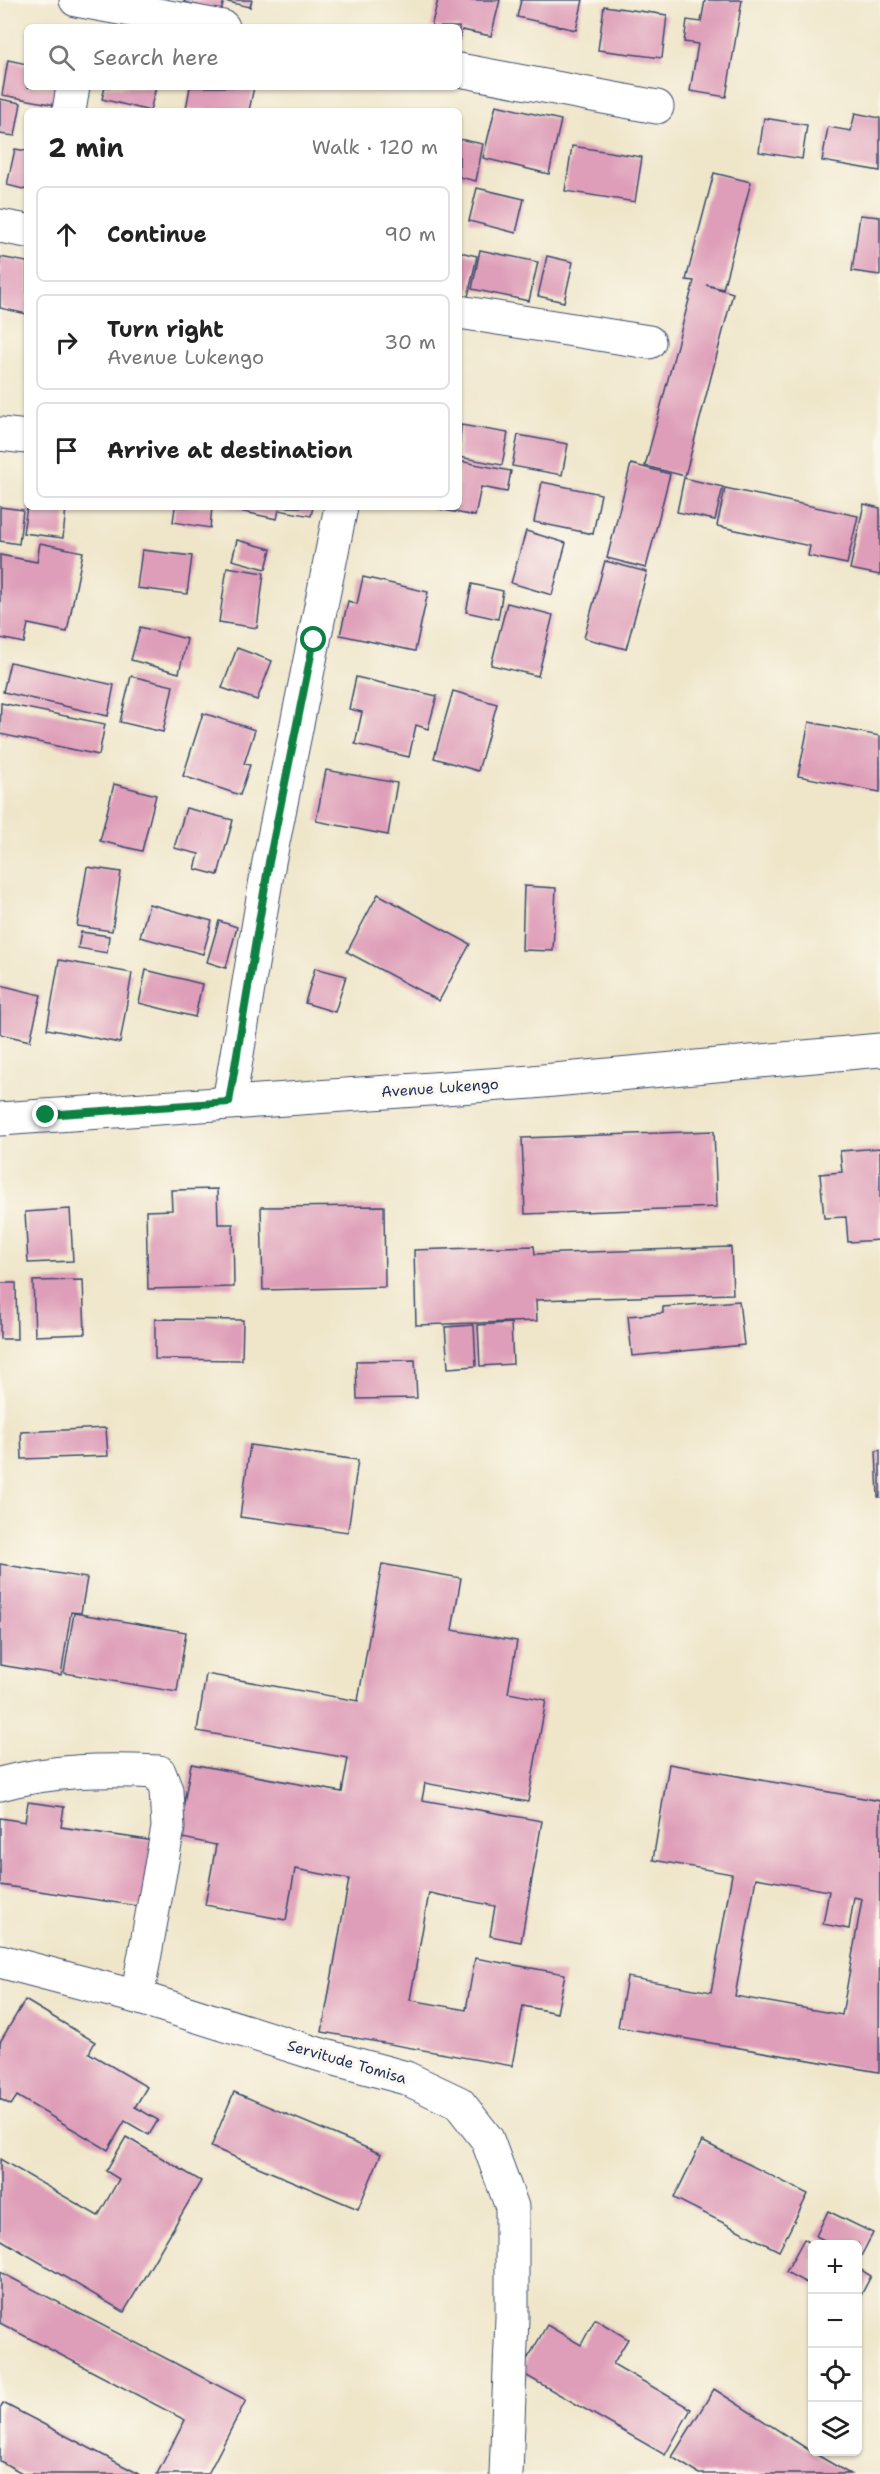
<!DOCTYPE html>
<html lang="en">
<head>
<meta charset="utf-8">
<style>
  :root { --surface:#fff; --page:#f2f2f2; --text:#222; --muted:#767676; --line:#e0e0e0 }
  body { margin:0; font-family:"Shantell Sans",sans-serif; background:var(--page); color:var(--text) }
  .controls { position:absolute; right:18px; bottom:18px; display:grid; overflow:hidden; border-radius:9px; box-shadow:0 2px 4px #0004 }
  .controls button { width:54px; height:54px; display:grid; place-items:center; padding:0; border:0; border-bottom:2px solid var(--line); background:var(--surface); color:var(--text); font:30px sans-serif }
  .stop { position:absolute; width:18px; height:18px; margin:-14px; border:4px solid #0b8043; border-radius:50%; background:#fff }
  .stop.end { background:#0b8043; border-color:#fff; box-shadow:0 2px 6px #0008 }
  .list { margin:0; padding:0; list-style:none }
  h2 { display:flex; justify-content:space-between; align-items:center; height:78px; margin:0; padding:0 24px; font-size:26px }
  h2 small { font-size:20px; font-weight:400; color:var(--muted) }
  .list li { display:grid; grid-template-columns:39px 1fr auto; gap:18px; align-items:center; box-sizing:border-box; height:96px; margin:0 12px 12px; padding:0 12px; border:2px solid var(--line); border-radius:9px }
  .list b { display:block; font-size:22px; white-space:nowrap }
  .list p { margin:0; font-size:20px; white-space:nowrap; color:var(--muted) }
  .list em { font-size:20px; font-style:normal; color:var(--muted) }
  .icon { flex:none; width:33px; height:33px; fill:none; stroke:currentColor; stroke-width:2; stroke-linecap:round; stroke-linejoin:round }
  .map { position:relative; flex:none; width:880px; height:2474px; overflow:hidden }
  .search { position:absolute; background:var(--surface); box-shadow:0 2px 4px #0004; left:24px; top:24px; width:438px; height:66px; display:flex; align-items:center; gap:15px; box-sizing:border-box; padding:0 21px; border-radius:9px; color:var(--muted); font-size:22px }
  .panel { position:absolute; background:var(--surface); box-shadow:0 2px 4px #0004; left:24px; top:108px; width:438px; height:402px; border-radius:9px }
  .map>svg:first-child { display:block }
</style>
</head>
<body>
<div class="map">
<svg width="880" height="2474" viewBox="0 0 880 2474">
  <rect width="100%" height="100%" fill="#fbf7ec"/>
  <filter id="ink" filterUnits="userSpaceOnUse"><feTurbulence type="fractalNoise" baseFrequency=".0167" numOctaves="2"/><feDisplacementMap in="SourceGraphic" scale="12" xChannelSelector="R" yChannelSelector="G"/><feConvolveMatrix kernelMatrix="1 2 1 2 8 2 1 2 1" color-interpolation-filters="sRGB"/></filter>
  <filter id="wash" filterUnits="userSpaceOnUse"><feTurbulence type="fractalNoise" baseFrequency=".008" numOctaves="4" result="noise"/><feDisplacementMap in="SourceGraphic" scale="24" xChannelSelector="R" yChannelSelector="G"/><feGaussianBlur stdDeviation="1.35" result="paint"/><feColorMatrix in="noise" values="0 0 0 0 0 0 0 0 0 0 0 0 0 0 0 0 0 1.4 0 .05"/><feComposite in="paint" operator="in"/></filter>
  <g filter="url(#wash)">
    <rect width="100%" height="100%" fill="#efe6ca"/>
    <g id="blocks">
      <g fill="#de9db8" fill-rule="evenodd">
        <path d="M185,0h67l-2,7 -26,-6 -3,10 -37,-9z"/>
        <path d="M438,0h62l-9,36 -29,-6 -3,11v-14h-28z"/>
        <path d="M521,0h62l-7,30 -59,-13z"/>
        <path d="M705,0h37l-16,97 -36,-6 8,-47 -14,-2 3,-22 14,2z"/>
        <path d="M604,6l63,9 -5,43 -64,-8z"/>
        <path d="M8,60l19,4v23h37l-3,19 -59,-11z"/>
        <path d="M105,87h51l-6,24 -48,-12z"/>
        <path d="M190,87h64l-5,24 -63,-2z"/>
        <path d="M0,99l21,4 -6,33 -15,-2z"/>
        <path d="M496,105l65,15 -12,54 -66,-16z"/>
        <path d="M855,113l25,5v53l-58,-10 6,-34 23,4z"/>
        <path d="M764,118l43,7 -5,34 -43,-7z"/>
        <path d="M459,139l24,5 -7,37 -17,-4z"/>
        <path d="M572,146l70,11 -7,45 -70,-11z"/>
        <path d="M15,149l12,2v39l-20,-5z"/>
        <path d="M714,173l37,9 -28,107 -17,-4 27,8 -48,183 -40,-10 49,-185 -8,-1z"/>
        <path d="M477,188l47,11 -8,34 -47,-12z"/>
        <path d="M860,215l20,2v58l-28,-4z"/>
        <path d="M480,250l58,12 -9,39 -57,-12z"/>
        <path d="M460,252l17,4 -10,45 -8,-2z"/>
        <path d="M547,256l26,6 -9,40 -26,-6z"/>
        <path d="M0,257l27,5v52l-27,-6z"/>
        <path d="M461,425l47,8 -6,32 -43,-8z"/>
        <path d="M518,435l50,9 -6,31 -50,-9z"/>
        <path d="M459,461l52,10 -4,21 -26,-5 -6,29 -41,-8 25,-1z"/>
        <path d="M631,464l39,10 -24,94 -39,-10z"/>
        <path d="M684,478l39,9 -8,33 -38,-8z"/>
        <path d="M542,482l59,12 -8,40 -59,-12z"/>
        <path d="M725,488l133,28 -11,48 -39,-8 2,-10 -93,-20z"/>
        <path d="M864,504l16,4v67l-30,-6z"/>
        <path d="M0,507l23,3 -4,34 -19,-3z"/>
        <path d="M27,507h39l-3,31 -40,-5z"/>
        <path d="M175,507h37l-2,21 -37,-6z"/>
        <path d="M220,507h93l-2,9 -32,-6 -2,9z"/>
        <path d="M526,531l40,12 -14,52 -41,-12z"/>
        <path d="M237,540l34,9 -5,20 -34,-9z"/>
        <path d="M40,543l43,9 -16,80 -39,-8 -4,19 -24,-5v-83l37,7z"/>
        <path d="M142,550l50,6 -5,38 -50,-6z"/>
        <path d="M605,561l42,11 -21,77 -42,-11z"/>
        <path d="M227,567l37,6 -7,55 -38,-6z"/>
        <path d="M363,577l65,15 -13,59 -75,-16 8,-34 9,3z"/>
        <path d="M472,584l31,7 -5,28 -32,-7z"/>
        <path d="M507,603l46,12 -15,61 -47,-11z"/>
        <path d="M140,627l47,12 -8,34 -48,-13z"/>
        <path d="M237,648l35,13 -15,39 -35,-12z"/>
        <path d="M10,662l104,23 -6,31 -105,-24z"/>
        <path d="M131,676l42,10 -10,46 -43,-10z"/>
        <path d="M356,677l81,19 -9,33 -12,-4 -7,32 -54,-13 7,-32 -13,-3z"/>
        <path d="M453,691l44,13 -19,67 -44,-13z"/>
        <path d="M1,703l104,21 -6,31 -99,-21z"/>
        <path d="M203,713l52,17 -11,34 6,1 -10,30 -57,-19z"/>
        <path d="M809,722l71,14v56l-82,-16z"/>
        <path d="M326,770l71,13 -9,52 -72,-14z"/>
        <path d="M114,784l42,11 -14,56 -42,-10z"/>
        <path d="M186,808l47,12 -15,55 -23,-6 4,-15 -25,-6z"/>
        <path d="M87,867l34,5 -9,59 -35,-5z"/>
        <path d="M524,886l32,2 -3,63 -31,-1z"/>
        <path d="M378,894l92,50 -31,57 -92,-49z"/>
        <path d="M149,904l63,17 -9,33 -63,-17z"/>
        <path d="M219,921l18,6 -11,41 -19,-6z"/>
        <path d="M81,932l28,4 -2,17 -29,-5z"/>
        <path d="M59,960l73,13 -12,70 -73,-14z"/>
        <path d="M315,968l31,8 -11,36 -30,-9z"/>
        <path d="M146,970l56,14 -7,33 -56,-14z"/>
        <path d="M0,985l41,10 -11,46 -30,-7z"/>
        <path d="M714,1131l3,76 -192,7 -3,-76z"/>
        <path d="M880,1148v92l-32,2 -2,-25 -22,1 -4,-44 22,-2 -2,-21z"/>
        <path d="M217,1189l1,35h15l1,63 -86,2 -2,-78 26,-1 -1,-20z"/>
        <path d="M384,1206l1,81 -122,3 -2,-83z"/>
        <path d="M70,1209l3,52 -45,2 -3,-51z"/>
        <path d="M534,1246l1,8 196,-7 2,47 -197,6 1,21 -121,4 -2,-75z"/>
        <path d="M83,1280l2,54 -50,2 -2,-55z"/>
        <path d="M0,1283h16l1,56h-17z"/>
        <path d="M739,1301l5,44 -112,11 -4,-40 35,-3v-6z"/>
        <path d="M155,1319l88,1 -1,40 -87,-1z"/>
        <path d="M511,1323l2,41 -33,2 -2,-41z"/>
        <path d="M474,1325l2,41 -28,2 -3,-41z"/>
        <path d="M415,1360l2,38 -60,1 -1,-38z"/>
        <path d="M106,1428l2,28 -86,3 -1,-27z"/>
        <path d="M250,1445l108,15 -10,72 -108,-15z"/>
        <path d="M880,1450v47h-2l-2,-46z"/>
        <path d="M0,1564l87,14 -6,35 -10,-1 -10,63 -61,-10z"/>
        <path d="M382,1564l79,14 -9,52 65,11 -9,52 38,7 -18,102 -103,-19 -3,17 120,21 -21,121 -31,-6 5,-30 -66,-13 -19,107 56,10 9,-52 90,16 -8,39 -34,-7 -11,60 -190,-34 27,-153 -54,-10 -9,51 -81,-15 11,-60 -38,-8 13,-73 151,28 6,-34 -151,-27 9,-57 152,27z"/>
        <path d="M74,1613l112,19 -9,60 -113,-19z"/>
        <path d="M669,1764l211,37 -1,271 -261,-45 9,-50 84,15 21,-118 -79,-14zM756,1878l73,13 -6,33 26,5 5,-32 8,2 -20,116 -107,-19z"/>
        <path d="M28,1802l36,5 -3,20 93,14 -10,66 -144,-22v-67l25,4z"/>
        <path d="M25,2000l70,42 -6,11 58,34 -12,20 23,13 -9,15 -24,-14 -17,29 -91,-54 -6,9 -11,-6v-57z"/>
        <path d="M234,2092l147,62 -23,55 -147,-62z"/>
        <path d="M126,2137l75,44 -77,131 -124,-73v-80l98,57 21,-37 -13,-8z"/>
        <path d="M702,2141l106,53 -29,57 -105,-53z"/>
        <path d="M828,2211l45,22 -13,25 -2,-1v-13h-26l-16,-8z"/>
        <path d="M804,2239l8,5v42l-26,-14z"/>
        <path d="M858,2268l13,8 -13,25z"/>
        <path d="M0,2272l246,128 -38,74h-51l28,-54 -185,-97z"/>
        <path d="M595,2319l33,20 -15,25 78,45 -26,46 -145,-83 27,-47 34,20z"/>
        <path d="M714,2389l98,63 38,22h-151l-27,-17z"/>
        <path d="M3,2403l136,71h-115l-24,-13v-53z"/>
      </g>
    </g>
  </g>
  <g filter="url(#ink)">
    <use href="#blocks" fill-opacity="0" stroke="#3b4a6e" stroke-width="1.5"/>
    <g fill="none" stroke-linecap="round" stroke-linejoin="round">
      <g stroke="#3b4a6e" stroke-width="35">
        <g id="minor">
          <path d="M76,0l147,27"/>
          <path d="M459,70l198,37"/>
          <path d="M69,111l4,-24"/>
          <path d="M0,226l27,5"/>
          <path d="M459,312l190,30"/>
          <path d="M0,434l27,3"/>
          <path d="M229,1102l40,-240 72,-355"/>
          <path d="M0,1119l532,-37 348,-32"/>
          <path d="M0,1784c53,-14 104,-15 159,-12l7,18 2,38 -31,169"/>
          <path d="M0,1961l137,36 184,58 85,23 53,25 28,36 25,68v110l-6,157"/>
        </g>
      </g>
      <use href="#minor" stroke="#fff" stroke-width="33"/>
    </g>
  </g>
  <g fill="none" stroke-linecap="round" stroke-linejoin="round" filter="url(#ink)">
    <path stroke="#0b8043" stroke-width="8" d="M46,1115l183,-13 40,-240 45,-222"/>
  </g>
  <g text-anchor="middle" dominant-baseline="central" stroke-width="6" stroke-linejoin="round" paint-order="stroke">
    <g font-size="15" fill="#1b2f5e" stroke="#fbf7ec">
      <text transform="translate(440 1088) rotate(-4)">Avenue Lukengo</text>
      <text transform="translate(347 2062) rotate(16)">Servitude Tomisa</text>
    </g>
  </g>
</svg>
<div class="controls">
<button>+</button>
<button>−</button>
<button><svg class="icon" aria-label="locate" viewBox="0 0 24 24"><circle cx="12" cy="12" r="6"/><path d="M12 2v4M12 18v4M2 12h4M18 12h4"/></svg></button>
<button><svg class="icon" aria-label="layers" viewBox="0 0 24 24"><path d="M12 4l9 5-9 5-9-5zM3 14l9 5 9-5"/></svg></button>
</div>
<div class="stop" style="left:314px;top:640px"></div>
<div class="stop end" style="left:46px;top:1115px"></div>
<div class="search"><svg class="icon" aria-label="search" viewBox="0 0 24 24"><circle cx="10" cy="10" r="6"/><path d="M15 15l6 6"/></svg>Search here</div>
<section class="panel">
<h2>2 min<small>Walk · 120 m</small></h2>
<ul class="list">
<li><svg class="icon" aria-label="ahead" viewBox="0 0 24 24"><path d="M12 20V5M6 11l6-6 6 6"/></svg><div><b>Continue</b></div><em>90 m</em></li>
<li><svg class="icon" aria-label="right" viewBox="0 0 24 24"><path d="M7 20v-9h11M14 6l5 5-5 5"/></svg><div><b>Turn right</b><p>Avenue Lukengo</p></div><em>30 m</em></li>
<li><svg class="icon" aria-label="arrive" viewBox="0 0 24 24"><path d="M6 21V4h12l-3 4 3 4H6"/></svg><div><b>Arrive at destination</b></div></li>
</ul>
</section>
</div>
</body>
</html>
